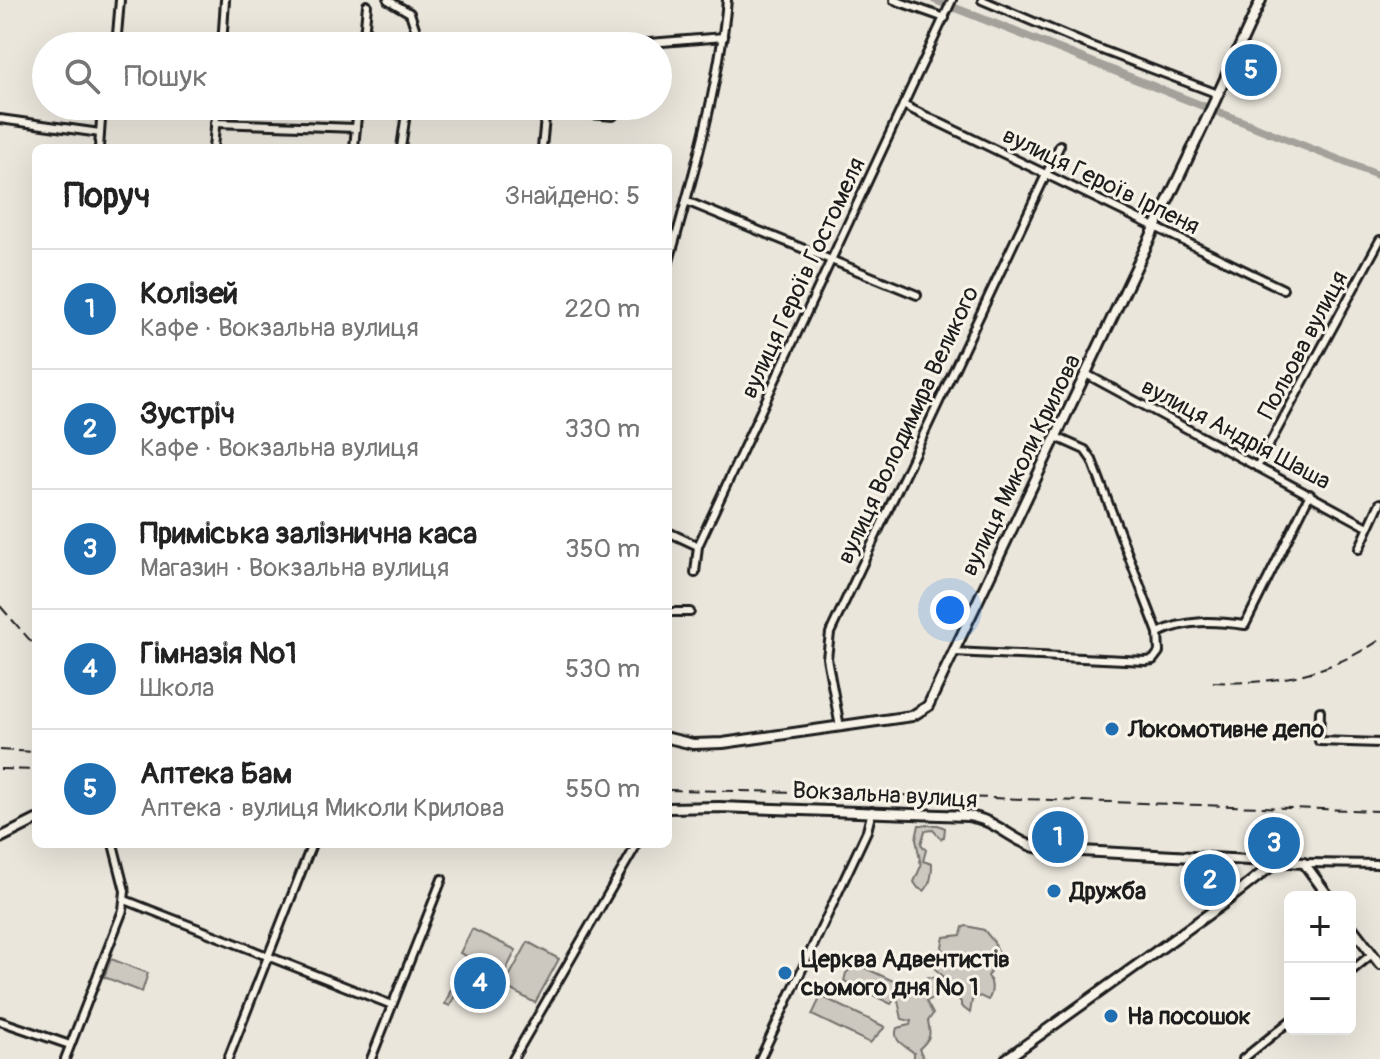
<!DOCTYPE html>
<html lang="uk">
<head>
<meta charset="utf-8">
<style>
  :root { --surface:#fff; --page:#f2f2f2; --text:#222; --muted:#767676; --line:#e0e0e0; --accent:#1f6fb2 }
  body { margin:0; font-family:Pangolin,sans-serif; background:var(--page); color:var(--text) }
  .controls { position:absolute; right:24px; bottom:24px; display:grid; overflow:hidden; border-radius:12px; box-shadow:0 8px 32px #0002 }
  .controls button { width:72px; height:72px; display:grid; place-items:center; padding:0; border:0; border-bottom:2px solid var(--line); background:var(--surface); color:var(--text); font:40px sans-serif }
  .you { position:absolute; left:950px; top:610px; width:28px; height:28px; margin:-20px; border:6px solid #fff; border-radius:50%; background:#1a73e8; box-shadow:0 0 0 12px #1a73e833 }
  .badge { display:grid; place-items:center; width:52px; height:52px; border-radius:50%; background:var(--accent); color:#fff; font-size:26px; font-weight:700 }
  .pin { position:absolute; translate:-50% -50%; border:4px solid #fff; box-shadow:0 2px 8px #0006 }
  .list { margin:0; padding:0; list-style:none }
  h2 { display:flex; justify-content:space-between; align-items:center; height:104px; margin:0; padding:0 32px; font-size:34px }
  h2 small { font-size:26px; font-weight:400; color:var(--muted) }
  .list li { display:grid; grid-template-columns:52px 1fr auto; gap:24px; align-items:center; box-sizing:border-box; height:120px; padding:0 32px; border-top:2px solid var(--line) }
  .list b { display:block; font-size:30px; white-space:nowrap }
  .list p { margin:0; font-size:26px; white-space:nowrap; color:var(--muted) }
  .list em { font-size:26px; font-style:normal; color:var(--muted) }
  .icon { flex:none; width:44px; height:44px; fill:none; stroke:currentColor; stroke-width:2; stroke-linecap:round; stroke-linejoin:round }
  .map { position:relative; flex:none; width:1380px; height:1059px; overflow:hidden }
  .search { position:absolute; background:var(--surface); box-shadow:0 8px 32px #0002; left:32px; top:32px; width:640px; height:88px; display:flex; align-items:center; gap:20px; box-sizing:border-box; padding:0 28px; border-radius:44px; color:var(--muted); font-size:30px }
  .panel { position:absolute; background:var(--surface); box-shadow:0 8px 32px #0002; left:32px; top:144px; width:640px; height:704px; border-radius:12px }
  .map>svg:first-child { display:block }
</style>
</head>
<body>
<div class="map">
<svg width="1380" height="1059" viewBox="0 0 1380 1059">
  <rect width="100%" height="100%" fill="#eae6dc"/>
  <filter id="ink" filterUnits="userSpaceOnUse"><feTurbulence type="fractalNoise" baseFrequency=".0125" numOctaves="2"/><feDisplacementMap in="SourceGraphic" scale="16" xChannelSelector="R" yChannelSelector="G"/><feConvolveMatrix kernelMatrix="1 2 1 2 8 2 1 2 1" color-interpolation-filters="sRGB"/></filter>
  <g filter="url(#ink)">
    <g fill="#ccc8c0" stroke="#74726e" stroke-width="2">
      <path d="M919,825h19l7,3 -1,9 -3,2 -8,-9 -8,1 -4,13 5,6 -3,11 9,3c0,8 -1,21 -8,27l-6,-3 -4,-6 7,-16 -5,-27z"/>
      <path d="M967,926l17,4 10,12 9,20 -9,4 -6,10c5,7 5,17 0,24l-8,-4 -8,4 -2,13 -9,-7v-4l-6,-7 -7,-1 -5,-9 -1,-10 -8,-7 10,-11 -2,-11 2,-9 17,-2 2,-8z"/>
      <path d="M472,929l44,21 -12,24 -44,-21z"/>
      <path d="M528,942l31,17 -24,44 -31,-17z"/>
      <path d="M111,959l37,14 -6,19 -38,-15z"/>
      <path d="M854,963l48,22 5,-5 15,7 4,-2 2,-8 7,1 4,15 -2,4 -11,4 7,13 -5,7c3,14 3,17 -9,28l5,10h-10v-6c-9,-8 -22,-11 -17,-25l13,-3 1,-4 -9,-2 -5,-23 -6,8 -47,-23 2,-8 6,-5z"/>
      <path d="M482,969l5,2 1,6 2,-5 15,7 -8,17 -4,-5 -7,2 -5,-3 -3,11h-3l-1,-5 -16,-7 -8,17 -5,-2 10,-24 21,10 2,-15z"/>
      <path d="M821,996l62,30 2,1 -15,16 -58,-28z"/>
    </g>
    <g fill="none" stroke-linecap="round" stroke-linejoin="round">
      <path stroke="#a3a19a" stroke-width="8" d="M935,0l445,176"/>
      <g stroke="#1c1c1c" stroke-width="12">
        <g id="minor">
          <path d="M388,0l22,13 6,18 -2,15"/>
          <path d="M894,0l51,18"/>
          <path d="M982,0l104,44 132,50"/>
          <path d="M116,46l4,-46"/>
          <path d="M222,46l3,-46"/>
          <path d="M363,46l4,-41"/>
          <path d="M612,46l112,-9"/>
          <path d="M903,105l380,184"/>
          <path d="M504,106l109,10"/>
          <path d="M0,119l100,14"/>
          <path d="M215,123l141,5"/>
          <path d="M99,148l3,-42"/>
          <path d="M213,148l4,-42"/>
          <path d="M354,148l4,-42"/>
          <path d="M401,148l6,-42"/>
          <path d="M542,148l4,-40"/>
          <path d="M686,201l231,94"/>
          <path d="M668,265c24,-84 51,-178 59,-265"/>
          <path d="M1086,374l282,153"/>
          <path d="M1257,467l123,-227"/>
          <path d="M668,532l30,14"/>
          <path d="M1359,549l21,-46"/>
          <path d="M695,573l3,-27 254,-546"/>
          <path d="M668,612h22"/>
          <path d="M1158,633c29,-14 56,-12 87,-8l65,-131"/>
          <path d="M954,652l192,9 7,-1 6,-8 -1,-19 -66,-173 -7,-10 -29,-13"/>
          <path d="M1320,711l-1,30 61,2"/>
          <path d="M840,727l-13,-69 3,-25 230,-488"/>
          <path d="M1304,863l76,1"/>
          <path d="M125,900l267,105"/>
          <path d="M1350,972l22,-18"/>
          <path d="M0,1021l70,24"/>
          <path d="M65,1059l58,-149 2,-19 -12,-47"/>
          <path d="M228,1059l84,-215"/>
          <path d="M371,1059l71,-180"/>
          <path d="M513,1059l124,-215"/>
          <path d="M760,1059l107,-228 5,-20"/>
          <path d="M1243,1059l47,-38"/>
        </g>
      </g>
      <g stroke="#1c1c1c" stroke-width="14">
        <g id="tertiary">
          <path d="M668,738l25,6 30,-1 189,-27 16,-10 279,-588 54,-118"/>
          <path d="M668,808l51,-1 249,9c30,4 47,29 76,33l260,14 25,34"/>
          <path d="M0,838l36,-18"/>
          <path d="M1350,925l30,39"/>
          <path d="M1006,1059l218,-156 51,-40"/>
        </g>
      </g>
      <use href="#minor" stroke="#f7f3e8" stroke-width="6"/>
      <use href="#tertiary" stroke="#f7f3e8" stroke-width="8"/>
      <g stroke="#1c1c1c" stroke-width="2" stroke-dasharray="12 6" stroke-linecap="butt">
        <path d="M0,606l36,41"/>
        <path d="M1213,682c61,3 115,-8 167,-42"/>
        <path d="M0,750l36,2"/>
        <path d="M0,769l36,1"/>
        <path d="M668,790l144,2 568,19"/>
      </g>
    </g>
  </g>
  <g fill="#1f6fb2" stroke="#f7f3e8" stroke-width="3">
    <circle cx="1112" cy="729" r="8"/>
    <circle cx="1054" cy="891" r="8"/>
    <circle cx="785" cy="973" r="8"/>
    <circle cx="1111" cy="1016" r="8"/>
  </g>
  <g text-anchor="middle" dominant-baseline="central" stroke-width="6" stroke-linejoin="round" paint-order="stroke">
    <g font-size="24" fill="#1c1c1c" stroke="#f7f3e8">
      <text transform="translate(1101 181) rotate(26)">вулиця Героїв Ірпеня</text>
      <text transform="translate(803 278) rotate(-65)">вулиця Героїв Гостомеля</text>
      <text transform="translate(1303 345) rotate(-62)">Польова вулиця</text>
      <text transform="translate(908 425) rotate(-65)">вулиця Володимира Великого</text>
      <text transform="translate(1236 434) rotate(28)">вулиця Андрія Шаша</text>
      <text transform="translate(1021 465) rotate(-64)">вулиця Миколи Крилова</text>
      <text transform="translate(885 795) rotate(3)">Вокзальна вулиця</text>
    </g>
    <g font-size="24" font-weight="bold" fill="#1c1c1c" stroke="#f7f3e8" text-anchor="start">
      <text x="1128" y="729">Локомотивне депо</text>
      <text x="1070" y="891">Дружба</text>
      <text x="801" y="959">Церква Адвентистів<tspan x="801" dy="28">сьомого дня № 1</tspan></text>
      <text x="1127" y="1016">На посошок</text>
    </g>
  </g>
</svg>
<div class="controls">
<button>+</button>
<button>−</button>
</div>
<div class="you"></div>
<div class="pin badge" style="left:1058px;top:837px">1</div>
<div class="pin badge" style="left:1210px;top:880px">2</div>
<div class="pin badge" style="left:1274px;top:843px">3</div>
<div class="pin badge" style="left:480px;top:983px">4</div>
<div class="pin badge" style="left:1251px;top:70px">5</div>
<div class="search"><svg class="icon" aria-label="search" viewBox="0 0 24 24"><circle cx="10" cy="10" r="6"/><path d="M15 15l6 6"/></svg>Пошук</div>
<section class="panel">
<h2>Поруч<small>Знайдено: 5</small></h2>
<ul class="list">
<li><span class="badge">1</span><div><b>Колізей</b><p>Кафе · Вокзальна вулиця</p></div><em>220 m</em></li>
<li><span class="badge">2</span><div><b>Зустріч</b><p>Кафе · Вокзальна вулиця</p></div><em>330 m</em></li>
<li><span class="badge">3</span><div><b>Приміська залізнична каса</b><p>Магазин · Вокзальна вулиця</p></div><em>350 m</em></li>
<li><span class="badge">4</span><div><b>Гімназія №1</b><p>Школа</p></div><em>530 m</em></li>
<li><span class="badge">5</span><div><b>Аптека Бам</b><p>Аптека · вулиця Миколи Крилова</p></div><em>550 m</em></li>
</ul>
</section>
</div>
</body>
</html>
